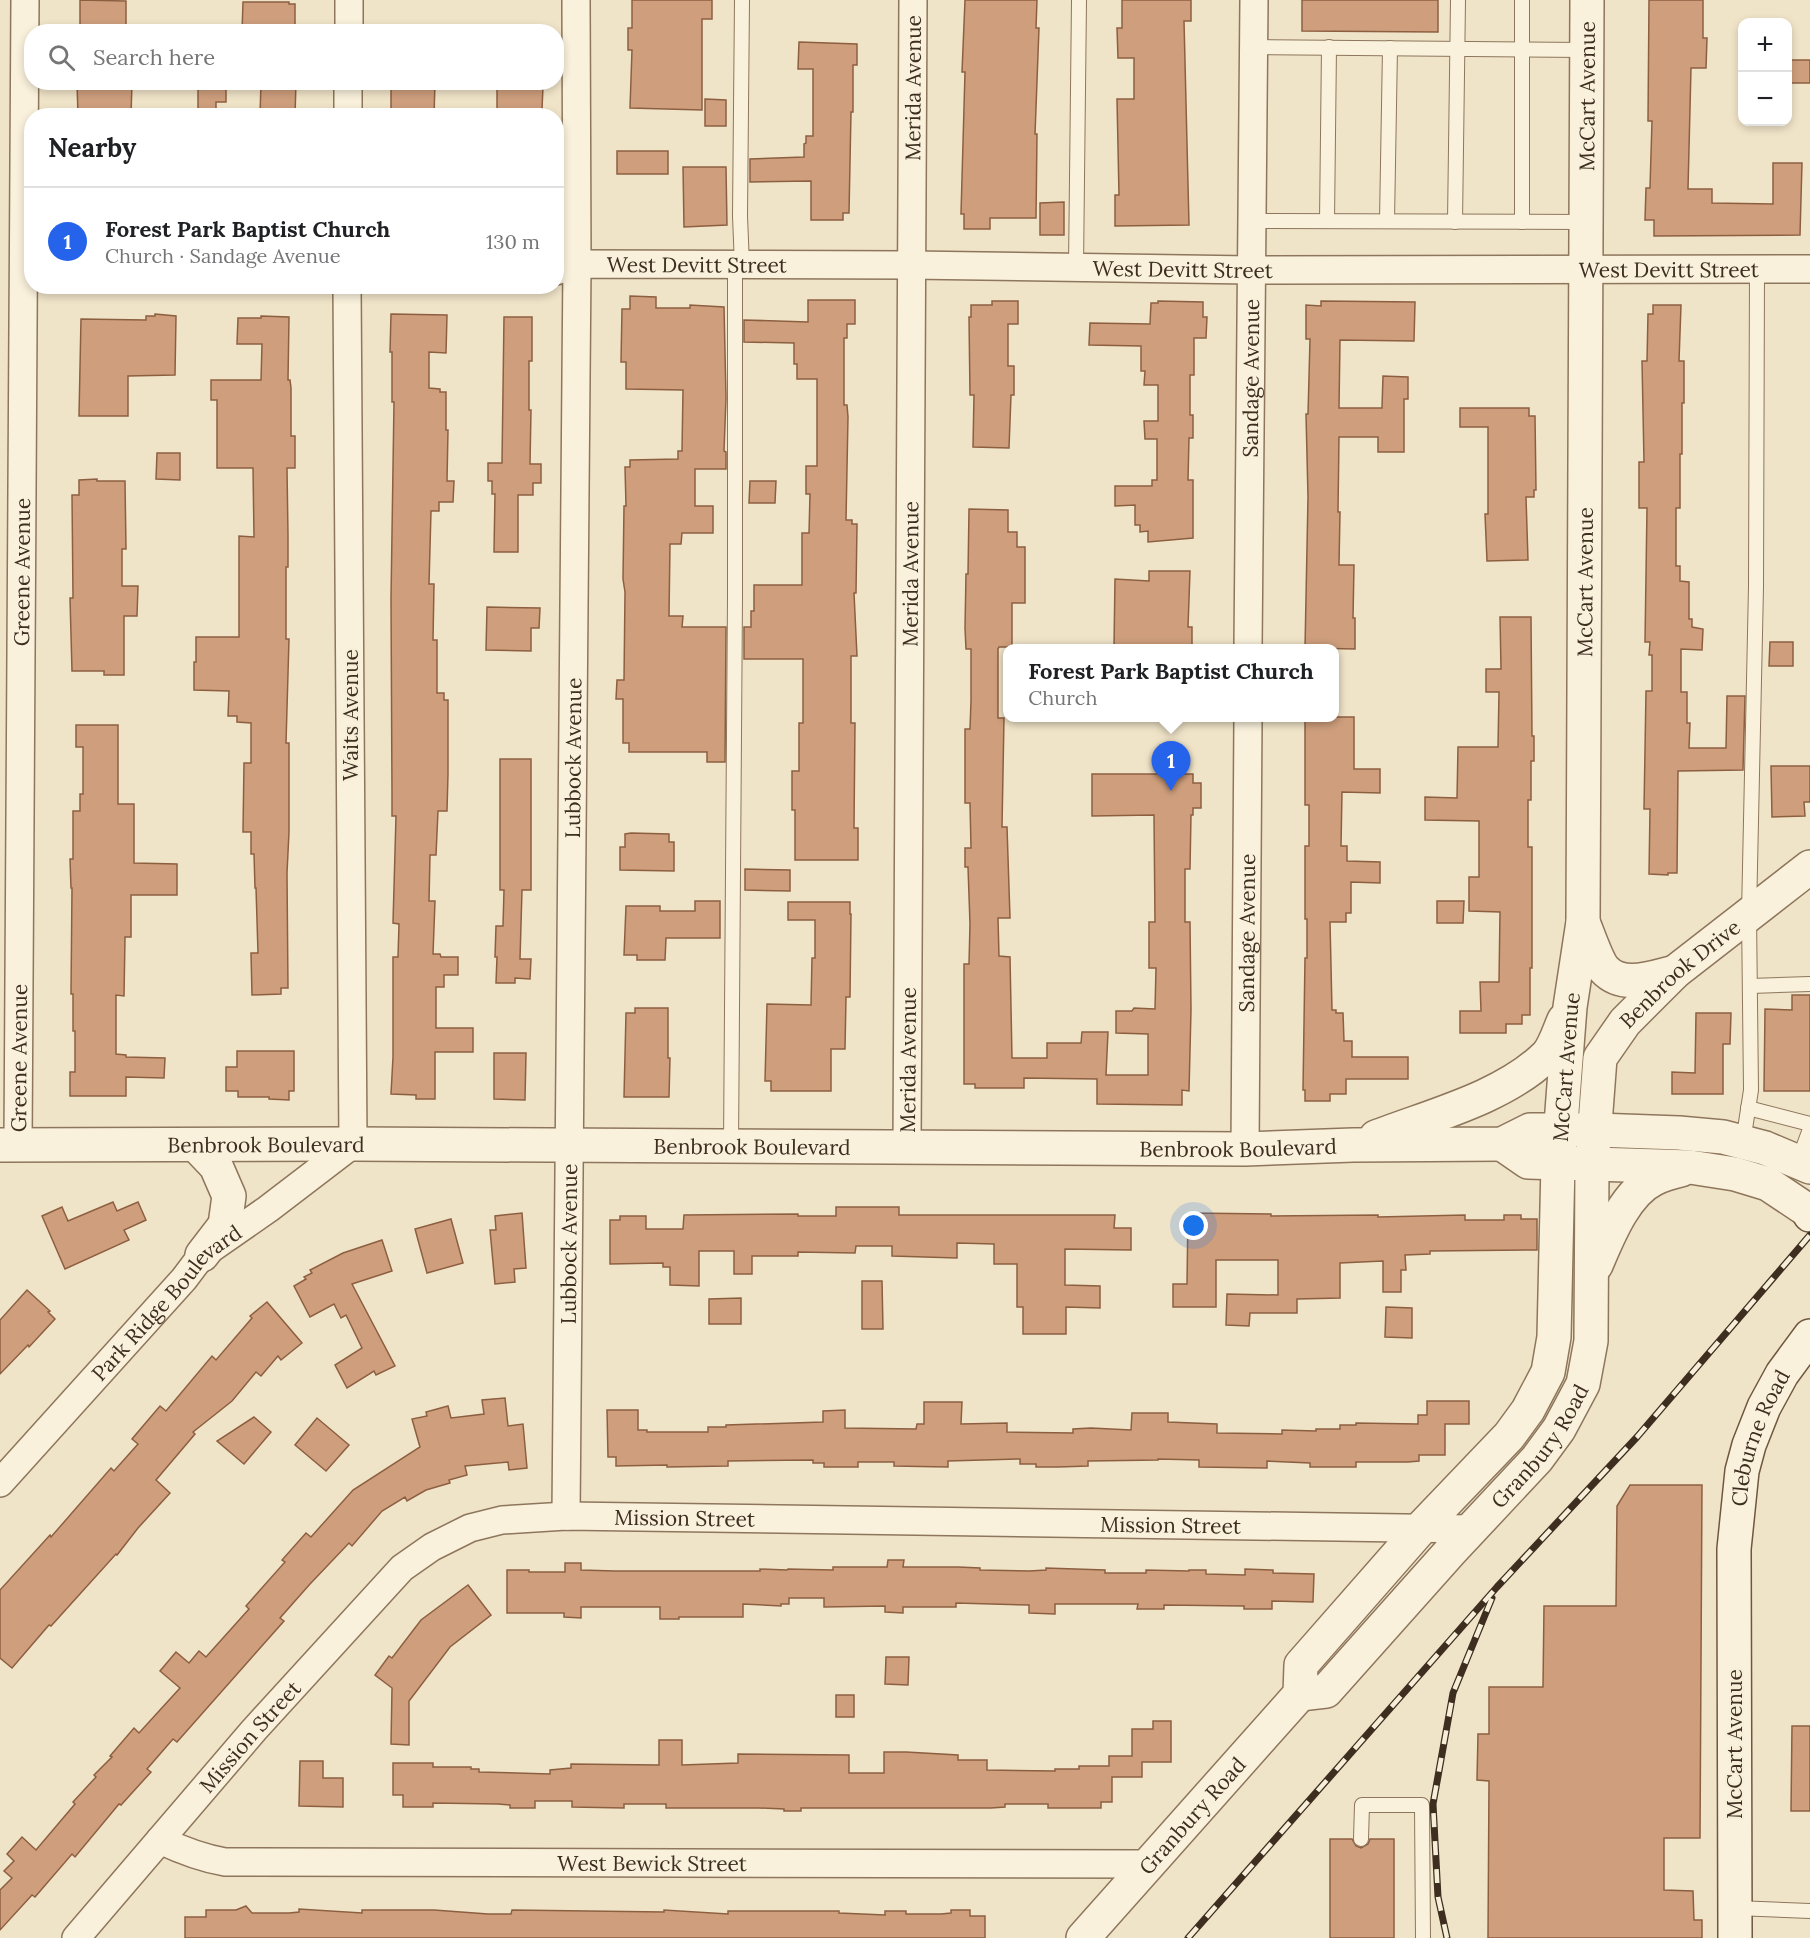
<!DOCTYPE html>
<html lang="en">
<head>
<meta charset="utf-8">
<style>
  :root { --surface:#fff; --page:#f6f6f6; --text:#202124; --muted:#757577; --line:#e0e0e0; --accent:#2563eb }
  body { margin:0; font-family:Lora,serif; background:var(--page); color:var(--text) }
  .controls { position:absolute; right:18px; top:18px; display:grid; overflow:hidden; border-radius:12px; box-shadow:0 3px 9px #0003 }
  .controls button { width:54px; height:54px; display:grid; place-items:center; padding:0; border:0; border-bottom:2px solid var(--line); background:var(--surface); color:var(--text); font:30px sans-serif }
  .you { position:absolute; left:1194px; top:1226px; width:21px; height:21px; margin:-15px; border:4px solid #fff; border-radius:50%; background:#1a73e8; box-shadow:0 0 0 9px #1a73e833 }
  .badge { display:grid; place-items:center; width:39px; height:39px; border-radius:50%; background:var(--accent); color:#fff; font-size:20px; font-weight:700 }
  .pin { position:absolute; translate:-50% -50px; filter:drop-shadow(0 2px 3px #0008) }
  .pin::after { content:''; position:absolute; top:32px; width:21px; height:18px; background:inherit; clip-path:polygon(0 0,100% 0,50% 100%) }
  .popup { position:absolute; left:1003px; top:644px; width:336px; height:78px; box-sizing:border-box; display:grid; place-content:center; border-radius:12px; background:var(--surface); filter:drop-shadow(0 2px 4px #0005); font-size:20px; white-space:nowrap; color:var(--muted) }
  .popup b { font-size:22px; color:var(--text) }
  .popup::after { content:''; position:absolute; left:50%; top:100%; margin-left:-12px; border:12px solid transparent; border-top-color:var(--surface) }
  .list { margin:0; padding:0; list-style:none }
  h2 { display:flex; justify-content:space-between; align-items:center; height:78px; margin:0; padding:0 24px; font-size:26px }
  h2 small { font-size:20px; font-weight:400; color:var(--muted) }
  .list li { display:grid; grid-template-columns:39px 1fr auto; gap:18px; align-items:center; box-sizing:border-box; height:108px; padding:0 24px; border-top:2px solid var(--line) }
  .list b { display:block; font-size:22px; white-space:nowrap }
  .list p { margin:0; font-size:20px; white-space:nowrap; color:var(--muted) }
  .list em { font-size:20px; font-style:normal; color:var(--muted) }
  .icon { flex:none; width:33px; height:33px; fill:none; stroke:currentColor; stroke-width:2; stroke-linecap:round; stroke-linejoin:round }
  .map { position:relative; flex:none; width:1810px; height:1938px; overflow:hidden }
  .search { position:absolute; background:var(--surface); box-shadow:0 3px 9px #0003; left:24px; top:24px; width:540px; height:66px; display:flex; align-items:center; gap:15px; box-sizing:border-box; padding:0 21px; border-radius:24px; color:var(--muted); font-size:22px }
  .panel { position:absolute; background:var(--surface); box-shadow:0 3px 9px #0003; left:24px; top:108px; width:540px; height:186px; border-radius:24px }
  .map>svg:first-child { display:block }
</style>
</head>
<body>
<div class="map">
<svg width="1810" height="1938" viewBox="0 0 1810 1938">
  <rect width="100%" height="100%" fill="#f0e4c8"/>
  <g fill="#cf9f7d" stroke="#8d5f41" stroke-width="1.5">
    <path d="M80,0l46,1v31h-46z"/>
    <path d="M632,0h80v19h-10v91l-72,-2 2,-58h-4v-22h4z"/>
    <path d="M965,0h72l-1,28h3l-4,106h2l-1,84h-46v11h-26v-15h-3l4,-142h-3z"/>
    <path d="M1122,0h69v21h-7l5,204 -74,1v-31h4l-2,-96h17v-41h-16l-1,-30h5z"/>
    <path d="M1302,0h136v32l-136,-1z"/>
    <path d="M1649,0h54v38h4l-1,30h-15l-3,121h24v14l61,1v-41h29l-2,72 -146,1v-16h-9l1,-32h4l2,-67h-4z"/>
    <path d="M243,2h46v2h6v28h-53z"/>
    <path d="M799,42l58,2v21h-4v47h-2l-2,101h-6v7h-32v-39l-61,1v-23l54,-2v-13l2,-1v-7h7v-67h-15z"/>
    <rect x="1789" y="60" width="21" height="23"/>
    <path d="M77,82h55l-1,34h-53z"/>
    <path d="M198,82h28v20h-10v14h-18z"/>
    <path d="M261,82h35l-1,34h-35z"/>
    <path d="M391,82h44l-1,34h-43z"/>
    <path d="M520,82h11l2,4h10l-1,24 -8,-1v7h-37v-29h21z"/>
    <path d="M705,99l21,1v26h-21z"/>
    <rect x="617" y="151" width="51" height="23"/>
    <path d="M683,167h43l1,58 -43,2z"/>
    <path d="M1064,202v33h-24v-32z"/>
    <path d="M630,296l26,1v11h34v-3l34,2 2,91 -2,53 2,1v17h-31v37h18v27h-31l-1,11h-11l-1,72h14l-1,11h44l-1,135h-18v-10h-78v-9h-6v-44h-7l1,-19h7l1,-88 -2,-13 1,-73h2l-1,-39h5v-7l48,-1v-8h4l1,-61 -57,-1v-27h-5l1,-53h8z"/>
    <path d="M808,300h47v24h-8v14h-3v67h3l1,12 -2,103h6v4h5l-1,69h-2l3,63h-6v67h4l-1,105h4v32h-63v-50h-3v-39h7v-48h4v-64h-59v-32h7v-16h3v-26h48v-52h7l1,-39h-4v-28h11v-87h-20v-15h-3v-21l-50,-1v-22l64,2z"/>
    <path d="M992,301h26v23h-10v42h6v29h-3l-2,53 -36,-1 1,-52h-4l-1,-78h2v-12h21z"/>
    <path d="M1158,301l45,1v15h4l-1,21h-12v37h-4v40h3v23h-4l-1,42h5v58l-45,4v-11l-8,1v-7h-5v-20l-20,1v-20h37v-6h5v-41h-12l-1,-18h14v-36h-14l1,-14h-4v-25l-52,-1 1,-22 60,1 1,-21h7z"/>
    <path d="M1321,301l94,1 -1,39 -74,-1 -1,68h43l1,-32 25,1v22h-4v53h-26v-15h-39l-1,75h2l-1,53h15l-1,53h2v31l-50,-1 3,-151 -2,-83h2l2,-75h-4v-34l15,1z"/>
    <path d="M1653,305h28l-2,56h5v42h-2v51h-2v54h-4v58h4v15l9,1v37h3v8l11,2 -1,21 -21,-1v43h6v31h3l-1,25h37l1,-52h18l-2,74 -65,1 -1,102h-9v2l-19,-1 1,-65h-6l2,-118h6v-36h-3l1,-13h-5l2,-134h-8v-46h5l-2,-101h5l1,-47h5z"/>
    <path d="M155,314l21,2 -1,59 -47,1v40h-49l2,-97 65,1v-4h9z"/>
    <path d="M391,314l56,1 -1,38 -17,-1v36l11,1v3h6v38h2l-1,51h7l-1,21h-14v9h-8l-2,73h5l-1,56h4v53h7v7h4v74l-1,37h-9l-2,44h-6l-1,46h6l-2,53h7l1,3h17v18h-14v12h-8v41h37v24h-38v47h-19v-4l-25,-1 2,-37v-100h5l1,-33 -6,-1 3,-107h-4v-21l-1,-196 3,-197h-2v-50h-2z"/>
    <path d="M261,316l28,1 -1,63h2l1,8v48h4v32h-8l1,67v32h-2v72h3l-3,104h3v89l-2,41 1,115h-7v6l-29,1 -1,-42h7l-2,-65h-1l-1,-34h-3v-22h-8l1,-69h7v-40l-14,-1v-6h-9l1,-25 -35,-1v-28h2v-25h43v-101l15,1 -1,-69h-36v-68h-6v-20h50l1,-36h-25l1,-26h23z"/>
    <path d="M504,317h28v44h-3v49h2l-1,54h11v19h-8v12h-15v57h-24l1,-58h-3v-13h-4v-18h14z"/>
    <path d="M1460,408h69v8h6l1,74h-2v7h-8l2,63 -41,1 -2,-47h3v-87h-28z"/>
    <path d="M157,453h23v27l-24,-1z"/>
    <path d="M97,479v2h28l1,68h-4v37h16l-1,30h-13v59h-20v-4h-32l-2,-73h3l-1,-103h7v-15z"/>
    <path d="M750,481h26l-1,22h-26z"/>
    <path d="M969,509l39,1v22h9v15h8v56h-13v44h-13l-1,2v69h6l-2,109h5l3,91h-12l1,38 11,1 2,101h35v-15h34l1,-11h26l-2,43h42v-41l-32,-1v-22h16l2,-3 21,1 1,-41h-7v-46h6l-1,-107 -62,1v-42h101v9h8v25h-8v7h-2l-1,54h-5v53h5l1,88 -2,81 -7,-1v15l-85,-1v-25l-73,-1v10h-49v-4h-11v-120h5l1,-40 -2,-57h-3v-19h6l-1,-45h-5v-74h5l1,-28v-52h-5l-1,-21 1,-54h2z"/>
    <path d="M1149,571h41l-2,56h4v21h-78l1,-69 34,2z"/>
    <path d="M487,607l53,1 -1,20h-8v23l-45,-1z"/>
    <path d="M1500,617h31l1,119h2v25h-3v39h-3v47h4v121h-2v47h-8v9h-16v9h-46v-22h21l-1,-29h19l1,-70 -31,-1v-34h10v-56l-54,-1v-23l32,1 1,-51h40l1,-55h-13v-23h15z"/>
    <path d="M1770,642h23v24h-24z"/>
    <path d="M1305,717h49v52h26v24l-38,-1 -1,54h6v15l33,1v21l-29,-1v31h-5v9h-16l2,88h4v3h7l1,28h8v16h56v22h-62v15h-16v7h-25v-11h-2l2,-132h2v-39h-2v-73h4v-41h-4z"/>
    <path d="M76,725h42v79h16v59l43,1v31h-46v42h-6l-1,59 -8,-1v59l10,1v2l39,1 -1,20 -38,-1v19h-56v-24h5v-41h-2v-37h-2l1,-106h-1l-1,-29h3v-48h7v-17h3v-47h-7z"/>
    <path d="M500,759h31v131h-9l-2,69h11l-1,20 -15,-1v5h-19l1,-26h-2l1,-31h7l1,-36h-4z"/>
    <path d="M1771,766h39v36h-6l1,14 -33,1z"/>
    <path d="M631,833l38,1v8h5v29l-54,-1v-23h5v-13z"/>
    <path d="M745,869l45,1v21l-45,-1z"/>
    <path d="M695,901h25v37h-54l-1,22h-28v-5h-13l2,-49h34v5h35z"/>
    <path d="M1437,901h27l-1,22h-26z"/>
    <path d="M788,902h62v12h1l-1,83h-4l-1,52h-14v42h-60v-10h-6l2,-77 44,1 1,-47h3v-38h-27z"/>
    <path d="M1792,995h18v96h-46l1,-82 27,1z"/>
    <path d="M635,1008h33v50h2l-1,39h-45l2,-84h9z"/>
    <path d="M1696,1013h35l-1,31h-7v50h-51v-22l23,1z"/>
    <path d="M237,1051h57v40h-5v9l-20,-1v-2h-31v-6h-12v-24h11z"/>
    <path d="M494,1053h32l-1,47 -31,-1z"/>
    <path d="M113,1202l4,9 21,-9 8,18 -22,10 5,10 -64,29 -23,-53 20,-9 6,14z"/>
    <path d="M836,1207h63v8h216l-1,13h17v22l-66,-1v36l35,1v22l-34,-1v27h-43v-27h-6v-43h-23v-20l-37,-1v15l-65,-2v-10h-36l-1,7 -57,-1v4h-46v18h-18v-23h-35v35l-29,-1v-18h-7v-4l-53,1v-44h10v-4h26v13h37l1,-14 114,-1v2h38z"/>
    <path d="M522,1213l4,55 -12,1 1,13 -20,2 -5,-54h6l-1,-14z"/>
    <path d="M1188,1213l83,1v2l107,-1v2l87,-2v5h39v-5h17v4h16v31l-107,1v3l-25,1 1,15h-5v22h-18v-31l-43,2v35l-43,1v14h-47l-1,13 -23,-1 1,-31 51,1v-35h-62v47h-43v-23h14z"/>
    <path d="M451,1219l12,44 -36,10 -12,-44z"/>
    <path d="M382,1240l10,31 -40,13 43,82 -19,9 -2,-4 -27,17 -12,-23 27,-17 -16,-33 -5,3 -7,-14 -24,13 -16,-31 12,-7 -2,-2 8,-4 -2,-3 33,-17z"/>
    <path d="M862,1281h20l1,48h-21z"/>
    <path d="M27,1290l23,21 -2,1 7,7 -26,28 -1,-2 -28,29v-54z"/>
    <path d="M741,1298v26h-32v-25z"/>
    <path d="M267,1302l35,41 -21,17 -3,-4 -17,20 -5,-4 -24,29 -39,31 2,2 -39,46 14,13 -32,35 -21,27 -1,-1 -65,72 -2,-1 -37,43 -12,-10v-68l50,-55 1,2 60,-69 3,3 24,-27 -6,-5 28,-33 6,5 46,-55 4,4 36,-42 -2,-2z"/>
    <path d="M1386,1307l26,1v30l-27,-1z"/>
    <path d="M505,1398l3,28 15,-2 4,44 -18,2 -1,-8 -43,4 2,9 -18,5 1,3 -24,7 -19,11 -2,-4 -23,14 -30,35 -3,-3 -39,41 -30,34 4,3 -107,121 -4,-3 -26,30 4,3 -30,33 -2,-1 -44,53 -3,-3 -37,43 -3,-2 -32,35v-40l12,-12 -8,-7 10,-10 -7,-7 15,-17 14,13 39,-46 -2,-2 23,-25 -2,-2 18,-18 -2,-1 24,-28 5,5 41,-45 -20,-17 16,-19 13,11 10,-12 7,6 43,-48 -3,-3 39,-44 -3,-2 24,-27 5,4 42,-47 67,-43 -8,-28 15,-3 -1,-4 22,-6 3,12 33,-4 -2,-14z"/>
    <path d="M1427,1401h42v23h-24v31h-26v6l-11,1h-52v5h-46v-4l-43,-2v7l-68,-1v-7l-41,-1v1l-70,1v5l-30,1h-22v-3h-16v-5l-72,2v6l-54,-1v-4h-36v5h-34v-4h-11v-3l-85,1v5l-61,1v-2l-51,1v-9h-8l-1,-47h31v20h9v2h61v-5h18v-2l97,-3v-11l22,-1v18l71,1 1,-5h7v-22h38l-1,22 46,-1v9l66,1v-4l18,-1 40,2 1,-17h36v9l49,2v9l65,1v-4l34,1v-2h24v-4h16v-2l62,1v-9h9z"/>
    <path d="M254,1417l17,15 -27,32 -27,-23z"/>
    <path d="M317,1418l32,27 -23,26 -31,-26z"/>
    <path d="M1630,1485h72l-2,353h-36v52l29,1 1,29h8v18h-214l1,-157 -12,-1 1,-46h11v-47h54l1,-81h72l1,-100z"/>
    <path d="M888,1560h16l-1,7h55l22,1v2l49,1 17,-1v-2l59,2v3h41v-3l43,1v-1h17v4l39,1v-6l28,1v3l41,1 -1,28 -41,-1v8h-28v-3l-80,-1v4h-27l1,-5h-83v10l-26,-1v-8l-73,-2v4h-53v6l-18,-1v-6l-61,1v-9h-35v6h-8v2l-38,-2v13h-64v2h-19v-12h-79v11l-17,-1v-4h-57v-43h22v2h36v-9h16v7l34,1h145v-2l27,1 1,-1 45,1v-3h54z"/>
    <path d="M468,1585l23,30 -41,32 -41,54v44l-18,-1 1,-56 -17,-13 14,-19 3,2 29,-38z"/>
    <path d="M886,1657h23l-1,28 -23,-1z"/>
    <rect x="836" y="1695" width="18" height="22"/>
    <path d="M1153,1721h18v41h-29v15h-30v25h-11v6h-53v-4h-43v3l-14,1h-190v3h-17v-2l-25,-1h-93v-4h-42v4l-52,-1v-6h-37v7h-25v-3l-12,-1 -65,-1v4h-30v-12h-10v-32h40v4h38v2h8v3l71,2v-4l21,-2v-4l88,1v-25h23v25l56,-2v-9l111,1v18h35v-21h22l52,3v5h29v10l68,1v-2h24v-3h30v-10h23v-27h21z"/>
    <path d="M1792,1726h18v85h-19z"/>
    <path d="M300,1761h23v17h20v29l-44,-1z"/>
    <path d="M1330,1839h22l4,7 5,2 7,-4 2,-5h24v99h-64z"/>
    <path d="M246,1906l6,7h37l10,-1v-3l63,4v-3h72l54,4h23l1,-4 152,2v-2l64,4v-3h111v2l46,2v-4h21v3h35l10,-1v-3h19v6h15v22h-800v-21h21v-7h30z"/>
  </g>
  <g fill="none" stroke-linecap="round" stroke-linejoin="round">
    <g stroke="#8d765c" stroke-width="16">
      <g id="service">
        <path d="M742,0l-2,216 2,49"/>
        <path d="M1522,0v222"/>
        <path d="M1253,47l333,3"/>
        <path d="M1251,221l335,1"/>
        <path d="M1327,221l2,-174"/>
        <path d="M1387,221l3,-173"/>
        <path d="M1455,222l3,-222"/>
        <path d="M1076,267l3,-267"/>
        <path d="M1750,986l60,-2"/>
        <path d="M1748,1108l62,16"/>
        <path d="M1743,1142l8,-52 -2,-176 7,-327 1,-318"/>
        <path d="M731,1147l4,-550v-332"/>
        <path d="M1798,1162l12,-33"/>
        <path d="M1361,1839l1,-34h60l1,133"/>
        <path d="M1735,1908l75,3"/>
      </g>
    </g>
    <g stroke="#8d765c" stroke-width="30">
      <g id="minor">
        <path d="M349,32v-32"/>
        <path d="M348,116v-34"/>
        <path id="s1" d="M556,271l21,-7 334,1 340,5 559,-1"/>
        <path id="s2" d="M1248,648l6,-648"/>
        <path id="s3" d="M18,1145l7,-1145"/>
        <path id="s4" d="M907,1148l6,-1148"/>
        <path id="s5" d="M1245,1149l3,-431"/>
        <path id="s6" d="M0,1483l184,-204 18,-24 66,-46 85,-65 -6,-858"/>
        <path id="s7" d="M566,1516l11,-1252 -1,-264"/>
        <path id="s8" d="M160,1840c21,10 42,18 65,22l923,2"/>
        <path id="s9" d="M76,1938l178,-208 148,-162 30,-21 38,-19 32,-8 64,-4 905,13"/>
      </g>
    </g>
    <g stroke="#8d765c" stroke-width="36">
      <g id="tertiary">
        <path d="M1583,922c5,12 14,39 21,47 19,21 49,8 71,3"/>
        <path d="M1376,1137c54,-21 127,-39 170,-81 8,-8 13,-25 18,-36"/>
        <path d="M1502,1144l26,18 162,5 45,7 33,10 42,28"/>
        <path id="s10" d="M0,1145l353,-1 892,5 108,-4 149,-1 28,-14h66l83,3 44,4 42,11 45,19"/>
        <path d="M196,1145l20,21 13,30 -4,29 -23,30"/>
        <path d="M1596,1265c12,-28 29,-72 58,-86 8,-4 18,-7 27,-9"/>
        <path id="s11" d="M1300,1694l26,-3 124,-139 87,-93 22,-30 24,-45 8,-43 1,-177 8,-106 25,-36 50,-50 135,-105"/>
        <path id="s12" d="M1083,1938l217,-244 1,-29 121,-138 87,-91 19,-26 20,-38 6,-35 4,-173 5,-66 7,-91 13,-85 4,-922"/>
      </g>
    </g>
    <g stroke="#6f573f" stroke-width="36">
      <g id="secondary">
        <path d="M1809,1211l1,4"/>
        <path id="s13" d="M1735,1938l-1,-389 8,-78 7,-26 15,-38 18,-33 28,-38"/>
      </g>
    </g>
    <use href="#service" stroke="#faf1dc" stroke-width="14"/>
    <use href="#minor" stroke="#faf1dc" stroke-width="27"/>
    <use href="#tertiary" stroke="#faf1dc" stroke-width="33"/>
    <use href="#secondary" stroke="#faf1dc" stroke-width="33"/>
    <g stroke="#3d2e20" stroke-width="7">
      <g id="rail">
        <path d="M1188,1938l309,-351 140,-150 173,-202"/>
        <path d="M1447,1938l-9,-41 -5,-93 20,-111 39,-95"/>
      </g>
    </g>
    <use href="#rail" stroke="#f7eed8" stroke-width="4.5" stroke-dasharray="14" stroke-linecap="butt"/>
  </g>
  <g text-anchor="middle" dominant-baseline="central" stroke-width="4.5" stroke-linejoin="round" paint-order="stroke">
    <g font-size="21" fill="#3d2e20" stroke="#f7eed8">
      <text stroke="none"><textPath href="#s4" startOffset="1060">Merida Avenue</textPath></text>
      <text stroke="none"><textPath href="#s12" startOffset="2018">McCart Avenue</textPath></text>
      <text stroke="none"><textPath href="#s1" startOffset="142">West Devitt Street</textPath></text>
      <text stroke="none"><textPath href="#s1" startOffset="628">West Devitt Street</textPath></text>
      <text stroke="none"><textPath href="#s1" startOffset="1114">West Devitt Street</textPath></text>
      <text stroke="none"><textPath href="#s2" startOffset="270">Sandage Avenue</textPath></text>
      <text stroke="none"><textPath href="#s3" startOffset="573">Greene Avenue</textPath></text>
      <text stroke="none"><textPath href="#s4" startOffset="574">Merida Avenue</textPath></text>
      <text stroke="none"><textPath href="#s12" startOffset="1532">McCart Avenue</textPath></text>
      <text transform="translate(350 715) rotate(-90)">Waits Avenue</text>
      <text stroke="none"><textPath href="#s7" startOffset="758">Lubbock Avenue</textPath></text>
      <text stroke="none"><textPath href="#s5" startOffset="216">Sandage Avenue</textPath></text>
      <text stroke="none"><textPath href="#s11" startOffset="872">Benbrook Drive</textPath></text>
      <text stroke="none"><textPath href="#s3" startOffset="87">Greene Avenue</textPath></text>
      <text stroke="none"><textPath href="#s4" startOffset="88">Merida Avenue</textPath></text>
      <text stroke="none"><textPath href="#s12" startOffset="1046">McCart Avenue</textPath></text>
      <text stroke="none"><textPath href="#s10" startOffset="266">Benbrook Boulevard</textPath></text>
      <text stroke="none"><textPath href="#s10" startOffset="752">Benbrook Boulevard</textPath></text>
      <text stroke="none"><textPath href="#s10" startOffset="1238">Benbrook Boulevard</textPath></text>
      <text stroke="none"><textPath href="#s7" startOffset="272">Lubbock Avenue</textPath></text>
      <text stroke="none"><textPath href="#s6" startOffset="246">Park Ridge Boulevard</textPath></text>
      <text stroke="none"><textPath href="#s13" startOffset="504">Cleburne Road</textPath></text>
      <text stroke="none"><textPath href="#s11" startOffset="352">Granbury Road</textPath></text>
      <text stroke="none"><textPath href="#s9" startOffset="788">Mission Street</textPath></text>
      <text stroke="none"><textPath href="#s9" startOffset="1274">Mission Street</textPath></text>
      <text stroke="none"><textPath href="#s9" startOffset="266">Mission Street</textPath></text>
      <text transform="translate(1734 1744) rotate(-90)">McCart Avenue</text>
      <text stroke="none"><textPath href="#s12" startOffset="164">Granbury Road</textPath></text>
      <text stroke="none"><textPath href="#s8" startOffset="496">West Bewick Street</textPath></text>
    </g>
  </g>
</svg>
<div class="controls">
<button>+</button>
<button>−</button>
</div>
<div class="you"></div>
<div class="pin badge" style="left:1171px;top:791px">1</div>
<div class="popup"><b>Forest Park Baptist Church</b>Church</div>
<div class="search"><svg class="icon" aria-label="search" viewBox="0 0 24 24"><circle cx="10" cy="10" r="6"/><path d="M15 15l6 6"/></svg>Search here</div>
<section class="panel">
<h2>Nearby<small></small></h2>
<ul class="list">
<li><span class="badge">1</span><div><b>Forest Park Baptist Church</b><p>Church · Sandage Avenue</p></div><em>130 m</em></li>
</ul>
</section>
</div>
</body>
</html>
